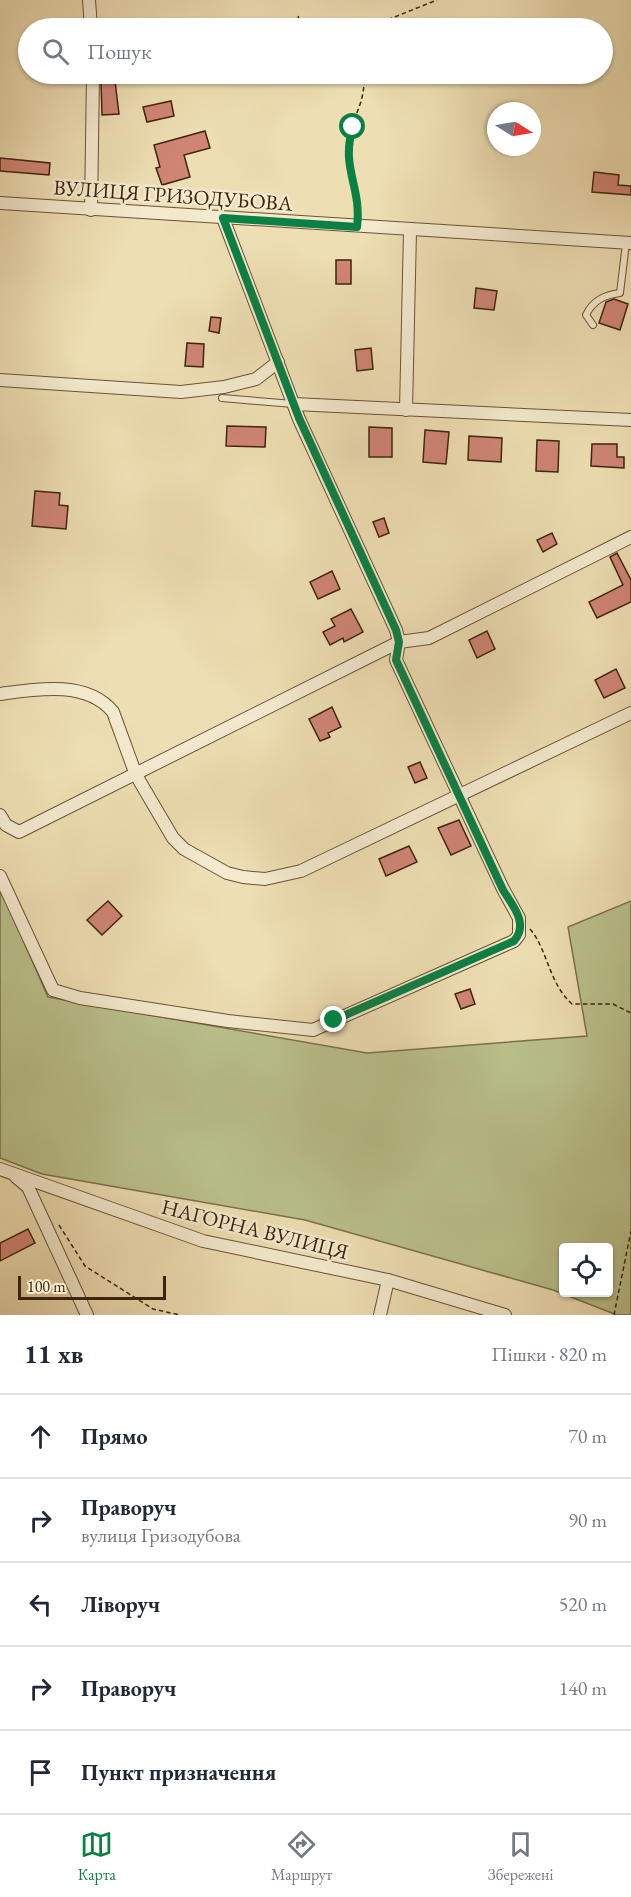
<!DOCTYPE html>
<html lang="uk">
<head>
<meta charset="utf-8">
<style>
  :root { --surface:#fff; --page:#f2f2f3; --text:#1f2937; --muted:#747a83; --line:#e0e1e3; --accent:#0b8043 }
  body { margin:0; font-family:"EB Garamond",serif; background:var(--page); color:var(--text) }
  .controls { position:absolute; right:18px; bottom:18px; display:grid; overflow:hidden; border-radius:6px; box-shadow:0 2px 4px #0004 }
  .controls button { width:54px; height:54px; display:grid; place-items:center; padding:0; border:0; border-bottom:2px solid var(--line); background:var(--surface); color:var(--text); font:30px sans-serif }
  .compass { position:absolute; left:487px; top:102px; width:54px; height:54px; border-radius:50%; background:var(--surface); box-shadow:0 2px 4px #0004; rotate:101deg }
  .scale { position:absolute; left:18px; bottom:15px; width:148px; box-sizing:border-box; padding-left:6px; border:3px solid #3f240e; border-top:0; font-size:16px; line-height:21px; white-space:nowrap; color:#3f240e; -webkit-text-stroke:4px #f4eace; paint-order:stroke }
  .stop { position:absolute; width:18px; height:18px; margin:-14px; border:4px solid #0b8043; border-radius:50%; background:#fff }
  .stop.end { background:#0b8043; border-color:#fff; box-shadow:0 2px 6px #0008 }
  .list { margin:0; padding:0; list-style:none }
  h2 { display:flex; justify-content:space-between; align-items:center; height:78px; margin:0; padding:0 24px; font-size:26px }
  h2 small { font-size:20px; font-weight:400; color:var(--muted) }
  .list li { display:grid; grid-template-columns:39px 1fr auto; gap:18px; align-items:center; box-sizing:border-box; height:84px; padding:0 24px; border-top:2px solid var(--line) }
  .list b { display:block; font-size:22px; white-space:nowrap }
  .list p { margin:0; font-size:20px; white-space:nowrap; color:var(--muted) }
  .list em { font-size:20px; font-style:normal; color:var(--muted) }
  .icon { flex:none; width:33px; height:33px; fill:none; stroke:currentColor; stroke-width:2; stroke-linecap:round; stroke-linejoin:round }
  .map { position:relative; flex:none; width:631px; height:1315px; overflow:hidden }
  .search { position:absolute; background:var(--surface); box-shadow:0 2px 4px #0004; left:18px; right:18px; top:18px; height:66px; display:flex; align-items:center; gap:15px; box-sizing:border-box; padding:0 21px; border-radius:33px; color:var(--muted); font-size:22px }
  .sheet { height:498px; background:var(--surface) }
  nav { display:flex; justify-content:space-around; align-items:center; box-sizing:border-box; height:84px; border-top:2px solid var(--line); background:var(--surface); font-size:16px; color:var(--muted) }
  nav a { display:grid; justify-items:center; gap:3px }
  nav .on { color:var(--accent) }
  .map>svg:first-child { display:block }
</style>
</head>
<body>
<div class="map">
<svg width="631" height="1315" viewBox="0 0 631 1315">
  <rect width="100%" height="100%" fill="#eedeb3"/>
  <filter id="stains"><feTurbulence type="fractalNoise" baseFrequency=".00333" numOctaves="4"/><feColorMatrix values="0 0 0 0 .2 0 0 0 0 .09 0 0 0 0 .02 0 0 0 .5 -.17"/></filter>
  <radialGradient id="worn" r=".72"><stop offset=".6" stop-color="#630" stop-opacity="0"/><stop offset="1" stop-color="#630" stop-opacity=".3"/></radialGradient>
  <path fill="#bac18c" stroke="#7c724d" stroke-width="1.5" fill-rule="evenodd" d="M0,887l48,110 319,56 220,-17 -19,-109 63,-26v414h-14l-64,-25 -248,-70 -263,-46 -42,-16zM564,1248h44v44h-44z"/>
  <g fill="#d08575" stroke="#3f240e" stroke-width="1.5">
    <path d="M115,81l4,33 -17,1 -1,-33z"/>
    <path d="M171,101l3,15 -27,6 -4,-15z"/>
    <path d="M205,131l5,17 -26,7 6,22 -28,8 -6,-17 4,-1 -6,-22z"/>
    <path d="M0,158l50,5 -1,12 -49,-4z"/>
    <path d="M594,172l25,3 -1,10 13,1v9l-39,-3z"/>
    <rect x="336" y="260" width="15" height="24"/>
    <path d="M476,288l21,3 -3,19 -20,-2z"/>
    <path d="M614,299l14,5 -8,26 -21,-7 7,-21z"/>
    <path d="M211,317l10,1 -2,15 -10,-2z"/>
    <path d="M187,343l17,1 -1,23 -18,-1z"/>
    <path d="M371,348l2,21 -16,2 -2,-21z"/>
    <path d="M227,426l39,1 -1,20 -39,-1z"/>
    <path d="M369,427l23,1v29h-23z"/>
    <path d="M425,430l24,2 -3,32 -23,-2z"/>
    <path d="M469,436l33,2 -1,24 -33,-2z"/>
    <path d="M537,440l22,1 -1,31 -22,-1z"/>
    <path d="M592,444h25v13h7v11l-33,-2z"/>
    <path d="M35,491l25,2 -1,12 9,1 -2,23 -34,-3z"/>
    <path d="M384,518l5,15 -10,4 -6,-15z"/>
    <path d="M552,533l5,11 -14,8 -6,-12z"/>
    <path d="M617,553l14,27v22l-34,16 -8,-16 34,-17 -13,-28z"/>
    <path d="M332,571l8,18 -22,10 -8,-17z"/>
    <path d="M351,609l12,23 -19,10 -1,-4 -13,7 -7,-13 12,-6 -4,-7z"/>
    <path d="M487,631l8,18 -18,9 -8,-18z"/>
    <path d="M616,669l9,19 -21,10 -9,-18z"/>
    <path d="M332,707l9,20 -13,6 2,4 -10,4 -11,-22z"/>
    <path d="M420,762l7,16 -12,5 -7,-16z"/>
    <path d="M459,820l12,26 -20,9 -13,-27z"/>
    <path d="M409,846l8,16 -31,14 -7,-17z"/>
    <path d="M108,901l14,15 -20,19 -15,-15z"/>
    <path d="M470,989l5,15 -14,5 -6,-15z"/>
    <path d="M28,1229l7,14 -35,18v-18z"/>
  </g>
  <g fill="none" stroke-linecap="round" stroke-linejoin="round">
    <g stroke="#6b5237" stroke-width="8">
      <g id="lane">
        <path d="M593,325l-7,-10c7,-15 19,-20 34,-22l6,-50"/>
        <path d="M222,398l71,6"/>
      </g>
    </g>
    <g stroke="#6b5237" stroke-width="14">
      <g id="street">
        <path d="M89,0l2,28"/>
        <path d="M0,203l631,40"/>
        <path d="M91,210l2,-136"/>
        <path d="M0,380l181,12 43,-5 32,-8 22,-17"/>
        <path d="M294,404l337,16"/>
        <path d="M406,410l4,-179"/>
        <path d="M0,694c36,-5 87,-14 113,18l23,63 37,63 11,11 43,24 16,4 22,2 36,-8 330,-158"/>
        <path d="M0,815l6,10 13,7 380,-190 30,-4 202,-101"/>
        <path d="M0,876l53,114 27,8 148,23 85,9 201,-89 5,-6v-17l-16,-29 -107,-229 3,-18 -3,-12 -97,-211 -76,-201"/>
        <path d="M0,1169l203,72 185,39 117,35"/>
        <path d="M16,1177l12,10 59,128"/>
        <path d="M380,1315l8,-35"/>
      </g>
    </g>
    <g stroke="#3f240e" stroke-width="1.5" stroke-dasharray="4.5 3" stroke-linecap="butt">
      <path d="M298,16l3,10 5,2"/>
      <path d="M367,28l70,-28"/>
      <path d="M359,215c1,-24 -15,-45 -12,-69 3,-26 21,-46 16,-72"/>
      <path d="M530,929c18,21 18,53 42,75h41l18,9"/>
      <path d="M59,1225l26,41 68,43 27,6"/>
      <path d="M614,1315l17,-84"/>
    </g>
    <use href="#lane" stroke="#f4eace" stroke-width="6"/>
    <use href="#street" stroke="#f4eace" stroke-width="12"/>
  </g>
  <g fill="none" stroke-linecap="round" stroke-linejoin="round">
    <path stroke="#0b8043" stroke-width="8" d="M334,1020l180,-79c15,-17 -1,-35 -11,-51l-107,-230 3,-18 -3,-12 -97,-212 -76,-200 134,9c5,-41 -17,-59 -4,-100"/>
  </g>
  <g text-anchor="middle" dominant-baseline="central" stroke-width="5" stroke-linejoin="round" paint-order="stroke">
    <g font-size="21" fill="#3f240e" stroke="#f4eace">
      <text transform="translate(173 195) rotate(4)">ВУЛИЦЯ ГРИЗОДУБОВА</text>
      <text transform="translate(255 1229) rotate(14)">НАГОРНА ВУЛИЦЯ</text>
    </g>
  </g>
  <rect width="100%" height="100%" filter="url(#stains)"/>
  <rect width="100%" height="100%" fill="url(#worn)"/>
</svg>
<div class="controls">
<button><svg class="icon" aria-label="locate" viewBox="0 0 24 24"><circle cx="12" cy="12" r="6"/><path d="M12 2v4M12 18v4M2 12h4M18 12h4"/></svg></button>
</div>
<svg class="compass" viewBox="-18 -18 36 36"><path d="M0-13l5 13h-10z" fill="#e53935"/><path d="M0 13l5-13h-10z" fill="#747a83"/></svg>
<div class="scale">100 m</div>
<div class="stop" style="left:353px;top:127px"></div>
<div class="stop end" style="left:334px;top:1020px"></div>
<div class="search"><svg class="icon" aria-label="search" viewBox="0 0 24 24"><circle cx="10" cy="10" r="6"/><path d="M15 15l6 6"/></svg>Пошук</div>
</div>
<section class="sheet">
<h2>11 хв<small>Пішки · 820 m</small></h2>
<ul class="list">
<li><svg class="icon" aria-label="ahead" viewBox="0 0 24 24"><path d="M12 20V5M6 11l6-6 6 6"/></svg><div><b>Прямо</b></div><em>70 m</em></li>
<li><svg class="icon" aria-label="right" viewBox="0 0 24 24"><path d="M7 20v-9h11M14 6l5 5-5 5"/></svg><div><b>Праворуч</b><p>вулиця Гризодубова</p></div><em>90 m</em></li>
<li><svg class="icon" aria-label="left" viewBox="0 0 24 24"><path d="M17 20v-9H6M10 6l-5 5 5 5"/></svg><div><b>Ліворуч</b></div><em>520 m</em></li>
<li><svg class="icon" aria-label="right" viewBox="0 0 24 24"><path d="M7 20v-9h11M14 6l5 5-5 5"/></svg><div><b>Праворуч</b></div><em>140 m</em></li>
<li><svg class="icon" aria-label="arrive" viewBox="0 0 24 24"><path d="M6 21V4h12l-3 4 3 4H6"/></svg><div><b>Пункт призначення</b></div></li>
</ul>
</section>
<nav>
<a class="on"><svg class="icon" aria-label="map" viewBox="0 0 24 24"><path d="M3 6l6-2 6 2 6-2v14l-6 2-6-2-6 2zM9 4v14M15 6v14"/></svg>Карта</a>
<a><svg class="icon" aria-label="directions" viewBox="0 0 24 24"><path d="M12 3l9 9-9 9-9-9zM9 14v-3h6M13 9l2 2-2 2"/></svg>Маршрут</a>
<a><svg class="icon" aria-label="saved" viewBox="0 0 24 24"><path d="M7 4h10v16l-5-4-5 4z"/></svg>Збережені</a>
</nav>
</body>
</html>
